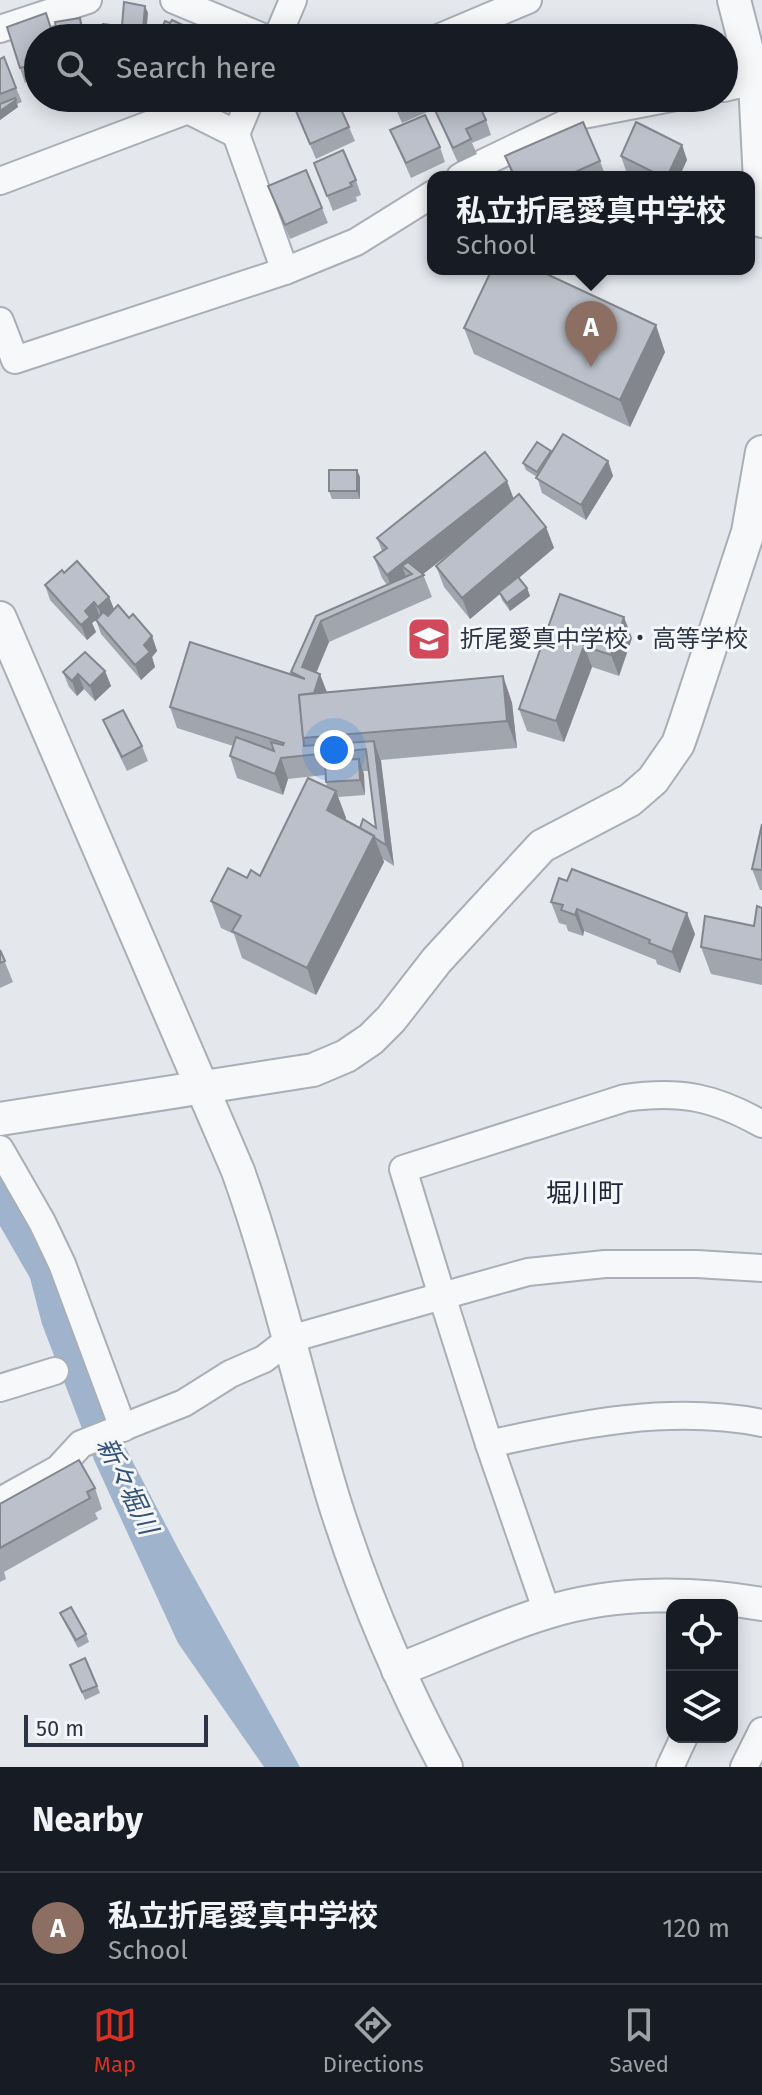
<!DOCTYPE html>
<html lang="en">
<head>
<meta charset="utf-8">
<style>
  :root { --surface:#171b24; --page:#242831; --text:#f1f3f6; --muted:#9ea1a6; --line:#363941; --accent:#d93025 }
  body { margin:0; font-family:"Fira Sans","Noto Sans JP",sans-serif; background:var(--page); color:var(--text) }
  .controls { position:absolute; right:24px; bottom:24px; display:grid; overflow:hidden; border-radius:16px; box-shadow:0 4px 20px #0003 }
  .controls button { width:72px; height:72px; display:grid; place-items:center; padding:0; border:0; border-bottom:2px solid var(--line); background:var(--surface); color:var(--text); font:40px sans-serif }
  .scale { position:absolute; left:24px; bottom:20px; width:184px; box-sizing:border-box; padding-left:8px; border:4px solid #2b3445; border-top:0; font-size:22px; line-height:28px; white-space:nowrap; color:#2b3445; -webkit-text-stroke:6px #f4f6f9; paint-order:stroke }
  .you { position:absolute; left:334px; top:750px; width:28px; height:28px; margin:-20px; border:6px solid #fff; border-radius:50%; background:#1a73e8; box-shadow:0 0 0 12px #1a73e833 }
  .badge { display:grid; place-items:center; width:52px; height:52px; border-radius:50%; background:var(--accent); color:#fff; font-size:26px; font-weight:700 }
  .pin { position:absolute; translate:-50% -66px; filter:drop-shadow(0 2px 4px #0008) }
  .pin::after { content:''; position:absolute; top:42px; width:28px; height:24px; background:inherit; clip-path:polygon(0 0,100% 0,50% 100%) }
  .popup { position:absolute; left:427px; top:171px; width:328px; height:104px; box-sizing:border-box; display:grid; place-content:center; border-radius:16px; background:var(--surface); filter:drop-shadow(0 2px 6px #0005); font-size:26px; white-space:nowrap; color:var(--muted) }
  .popup b { font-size:30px; color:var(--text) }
  .popup::after { content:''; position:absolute; left:50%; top:100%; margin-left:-16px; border:16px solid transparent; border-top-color:var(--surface) }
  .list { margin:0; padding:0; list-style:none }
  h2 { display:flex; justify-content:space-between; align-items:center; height:104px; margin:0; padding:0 32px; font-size:34px }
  h2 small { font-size:26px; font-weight:400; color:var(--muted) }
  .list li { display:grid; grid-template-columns:52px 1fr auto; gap:24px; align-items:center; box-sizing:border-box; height:112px; padding:0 32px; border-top:2px solid var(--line) }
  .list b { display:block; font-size:30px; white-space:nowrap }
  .list p { margin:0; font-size:26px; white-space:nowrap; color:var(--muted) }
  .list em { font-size:26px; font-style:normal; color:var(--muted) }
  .icon { flex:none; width:44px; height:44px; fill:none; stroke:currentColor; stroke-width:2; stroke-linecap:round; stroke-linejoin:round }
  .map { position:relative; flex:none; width:762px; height:1767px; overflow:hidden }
  .search { position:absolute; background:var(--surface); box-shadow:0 4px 20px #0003; left:24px; right:24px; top:24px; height:88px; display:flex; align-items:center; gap:20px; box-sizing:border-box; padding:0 28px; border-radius:44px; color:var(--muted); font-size:30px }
  .sheet { height:216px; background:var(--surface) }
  nav { display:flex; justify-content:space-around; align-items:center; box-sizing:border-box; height:112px; border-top:2px solid var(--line); background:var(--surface); font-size:22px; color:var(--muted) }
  nav a { display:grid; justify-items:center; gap:4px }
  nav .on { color:var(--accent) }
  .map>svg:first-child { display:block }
</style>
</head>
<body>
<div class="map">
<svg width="762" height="1767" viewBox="0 0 762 1767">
  <rect width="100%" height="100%" fill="#e4e7ec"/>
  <path fill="#9fb4cc" d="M0,1161l38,66 68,180 18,38 56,107 120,215h-36l-86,-124 -84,-183 -52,-136 -12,-46 -30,-52z"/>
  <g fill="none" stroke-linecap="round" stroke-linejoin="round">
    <g stroke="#a9aeb7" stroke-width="30">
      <g id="minor">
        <path d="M174,0l91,38"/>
        <path d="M0,29l88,-29"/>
        <path d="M277,38l16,-38"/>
        <path d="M438,38l90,-38"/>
        <path d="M724,88l38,-9"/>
        <path d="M251,98l-15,36 49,137"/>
        <path d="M460,177l23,-14 100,-48 88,-17"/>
        <path d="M0,181l188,-71 48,24"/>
        <path d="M0,321l15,39 270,-89 71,-29 77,-48"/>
        <path d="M762,1124c-48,-27 -82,-34 -137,-26l-222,71 39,127 86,-24 77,-8h92l65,4"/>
        <path d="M0,1149l42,73 20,42 61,164"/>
        <path d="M0,1388l55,-17"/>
        <path d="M489,1444c89,-20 182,-39 273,-21"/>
        <path d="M0,1501l58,-32 23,-25 103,-41 46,-29 34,-15 26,-20 152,-43 47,148 58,168"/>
        <path d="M670,1767l14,-30"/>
        <path d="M744,1767l18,-36"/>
      </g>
    </g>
    <g stroke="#a9aeb7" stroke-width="36">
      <g id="tertiary">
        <path d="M734,0l21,82 7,139"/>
        <path d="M0,618l238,553c39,109 63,222 97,333 29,91 66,179 111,263"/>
        <path d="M0,1119l313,-49 33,-14 25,-17 20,-20 46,-59 105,-114 88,-46 23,-20 25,-36 8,-23 62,-189 14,-80"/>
        <path d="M398,1670c50,-19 99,-43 150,-58 68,-21 145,-20 214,-8"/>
      </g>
    </g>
    <use href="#minor" stroke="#f7f8fa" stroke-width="26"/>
    <use href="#tertiary" stroke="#f7f8fa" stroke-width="32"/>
  </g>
  <g fill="#a1a5ae" fill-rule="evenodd">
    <path d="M38,38v46l-4,1 -1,-5 -8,3 -5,-15z"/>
    <path d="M0,59l16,29 6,14 -5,2 1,3 -18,13z"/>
    <path d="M391,98h40l2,3 53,19 5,15 -19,8 5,11 -19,9 -24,-54 -32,14z"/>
    <path d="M479,98h10l2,5 -8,4z"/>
    <path d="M293,104l56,23 6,14 -39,18z"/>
    <path d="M390,130l50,17 5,15 -34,16z"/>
    <path d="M682,145l5,15 -8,17h-41l-12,-6 -5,-15z"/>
    <path d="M505,156l95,5 6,16h-93z"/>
    <path d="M314,163l42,17 5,15 -5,2 1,4 -24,10z"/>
    <path d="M268,186l54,22 6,15 -38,16z"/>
    <path d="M464,328l201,24 -35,75 -156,-73z"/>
    <path d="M551,451l1,2 56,8 5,15 -27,44 -44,-27 -5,-16 -11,-7 -3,-7z"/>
    <path d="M357,470l3,7v22h-28l-3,-8z"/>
    <path d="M514,499l32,28 8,21 -35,30 8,10 3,8 -20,15 -8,-11 -2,-6 -30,25 -26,-32 -8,-21 27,-23 -40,31 9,23 -103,45 -13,30 11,20 176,-16 9,27 5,45 -136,12 13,106 -11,-7 1,3 -68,133 -74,-37 -8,-24 -13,-6 -10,-27 36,-23 13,-2 67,-89 -2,-12 -37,4 -5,16 -46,-17 -7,-22 3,-10 -56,-18 -7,-21 122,-32 -1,-3 25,-56 71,-31 -5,-7 -8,-21 8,-6 -5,-13zM363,771h6l7,57h-16l-15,-8 1,-2 -8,-21 27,-2z"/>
    <path d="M64,573l45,24 5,12 15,9 23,18 5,15 -5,6 3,10 -14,13 -40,-46 -5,-14 -4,3 4,9 -9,8 -37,-40 -5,-15z"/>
    <path d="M560,594l72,44 -13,38 -27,-9 -28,75 -37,-11 -8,-22z"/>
    <path d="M105,671l6,15 -16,15 -11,-12 -7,7 -8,-9 -6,-15z"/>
    <path d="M103,720l39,26 6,15 -21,10 -18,-37z"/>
    <path d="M762,824v66h-2l-8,-21z"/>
    <path d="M551,902l144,32 -15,39 -23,-9 -1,-4 -72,-29 -1,5 -15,-5 -2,-6 -7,-2z"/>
    <path d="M762,908v77l-51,-11 -10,-27 53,-21z"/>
    <path d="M0,950l13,32 -13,6z"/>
    <path d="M95,1488l7,21 -7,4 3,6 -94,53 2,7 -6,3v-78z"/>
    <path d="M60,1613l26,21 3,8 -11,6 -15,-28z"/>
    <path d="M85,1658l15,35 -15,7 -15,-35z"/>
  </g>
  <g fill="#83868d">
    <path d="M145,6l3,7 -2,25h-4z"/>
    <path d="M80,18l5,14 1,6h-3z"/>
    <path d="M16,100l2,7 -18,13v-9z"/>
    <path d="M682,145l5,15 -8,17h-12z"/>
    <path d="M656,325l9,27 -35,75 -10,-27z"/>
    <path d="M608,461l5,15 -27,44 -5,-15z"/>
    <path d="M357,470l3,7v22l-3,-8z"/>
    <path d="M507,481l8,21 -97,76 -16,-12 6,16 -16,7 -5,-14z"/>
    <path d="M546,527l8,21 -84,71 -8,-21z"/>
    <path d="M527,588l3,8 -20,15 -3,-8z"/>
    <path d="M109,597l6,15 -11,10 -6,-15z"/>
    <path d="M94,602l6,15 -8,6 4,9 -9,8 -6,-15 4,-14z"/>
    <path d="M624,617l8,21 -13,38 -8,-21z"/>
    <path d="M321,621l8,21 -19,46 -8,-21z"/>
    <path d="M152,636l5,15 -5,6 3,10 -14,13 -6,-15 9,-20z"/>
    <path d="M584,646l8,21 -28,75 -8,-21z"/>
    <path d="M105,671l6,15 -16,15 -5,-15z"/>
    <path d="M78,674l6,15 -7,7 -5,-15z"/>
    <path d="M320,674l8,21 -16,3z"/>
    <path d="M503,676l9,27 5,45 -10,-27z"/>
    <path d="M374,741l7,21 13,104 -8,-21z"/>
    <path d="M281,758l7,21 -5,16 -8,-21z"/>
    <path d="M359,759l5,15 1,21 -5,-15z"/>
    <path d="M336,791l10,27 -9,19 -10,-27z"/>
    <path d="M374,836l10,26 -68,133 -9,-27z"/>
    <path d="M577,909l7,22 -1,5 -8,-21z"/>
    <path d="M687,913l8,21 -15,39 -8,-21z"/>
  </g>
  <g fill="#bbc0ca" stroke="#83868d" stroke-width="2">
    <path d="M124,2l21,4 -2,24v-1l-21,-3z"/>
    <path d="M46,13l8,25h-16v30l-9,3 -2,-5 -7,2 -13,-41z"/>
    <path d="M80,18l3,20h-25l-3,-16z"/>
    <path d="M172,20l38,18h-53l8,-17 5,2z"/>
    <path d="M103,24l40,5 -1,9h-40z"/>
    <path d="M4,57l12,31 -16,6v-35z"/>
    <path d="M15,98l1,2 -16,11v-7z"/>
    <path d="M297,98h39l13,29 -39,17 -17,-40 5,-2z"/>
    <path d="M392,98h29l-25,11z"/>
    <path d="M440,98h36l10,22 -20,9 5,10 -18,9 -22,-46z"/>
    <path d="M425,115l15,32 -34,16 -16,-33z"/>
    <path d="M583,122l17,39 -36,16h-49l-10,-21z"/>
    <path d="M636,122l46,23 -15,32h-4l-42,-21z"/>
    <path d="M343,150l13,30 -6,3 2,3 -25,10 -13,-33z"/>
    <path d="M306,170l16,38 -37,17 -17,-39z"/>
    <path d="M492,269h44l120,56 -36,75 -156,-72z"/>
    <path d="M563,434l45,27 -27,44 -45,-27z"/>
    <path d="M537,442l14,9 -14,21 -14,-9z"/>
    <path d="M485,452l22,29 -120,94 -13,-18 13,-9 -10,-10z"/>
    <rect x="329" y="470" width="28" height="21"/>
    <path d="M519,494l27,33 -84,71 -26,-32z"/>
    <path d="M77,561l32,36 -11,10 -4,-5 -9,9 5,6 -9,8 -36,-40 17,-15 2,3z"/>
    <path d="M408,562l16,13 -103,46 -19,46 18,7 -6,19 -15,2 5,51 70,-5 12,104 -11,-7 -1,-2 -14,-8 3,-9 13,9 -10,-79 -85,9 -6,16 -45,-18 6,-19 38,14 -3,-9 12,3 1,-2 -114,-36 20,-65 115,37 -14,-7 25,-56 96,-42 -10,-8z"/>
    <path d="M518,577l9,11 -20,15 -8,-11z"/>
    <path d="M560,594l64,23 -13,38 -27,-9 -28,75 -37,-12z"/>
    <path d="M118,605l11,13 4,-4 19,22 -8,9 6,7 -15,13 -39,-45 7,-8 5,4z"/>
    <path d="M85,652l20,19 -15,15 -12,-12 -6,7 -9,-9z"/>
    <path d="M503,676l4,45 -204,17 -4,-43z"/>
    <path d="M123,710l19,36 -20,11 -19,-37z"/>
    <path d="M359,759l1,21 -34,2 -1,-21z"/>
    <path d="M308,778l28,13 -9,19 47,26 -67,132 -75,-37 9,-15 -30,-15 17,-33 19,10 4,-8 9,6z"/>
    <path d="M762,824v46l-10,-1z"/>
    <path d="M572,869l115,44 -15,39 -23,-9 1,-3 -73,-31 -2,6 -14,-5 2,-5 -12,-3 8,-24 8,3z"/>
    <path d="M757,906l5,2v52l-61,-13 4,-31 49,10z"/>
    <path d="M0,950l5,11 -5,2z"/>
    <path d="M79,1460l16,28 -8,4 3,6 -90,50v-44z"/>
    <path d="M71,1607l15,27 -10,6 -16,-27z"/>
    <path d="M85,1658l12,28 -15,6 -12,-27z"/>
  </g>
  <defs>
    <g id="school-square" transform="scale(2.3)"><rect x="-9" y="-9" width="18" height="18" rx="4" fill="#d1495b" stroke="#f4f6f9"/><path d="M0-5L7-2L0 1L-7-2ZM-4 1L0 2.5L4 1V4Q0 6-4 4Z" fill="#fff"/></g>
  </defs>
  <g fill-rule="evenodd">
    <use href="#school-square" x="429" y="639"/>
  </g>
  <g text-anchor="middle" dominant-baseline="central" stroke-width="6" stroke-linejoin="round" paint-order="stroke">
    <g font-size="24" fill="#2b3445" stroke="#f4f6f9" text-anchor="start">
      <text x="460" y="639">折尾愛真中学校・高等学校</text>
    </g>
    <g font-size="26" fill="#1d2536" stroke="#f4f6f9">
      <text x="585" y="1193">堀川町</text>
    </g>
    <g font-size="26" font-style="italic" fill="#34527a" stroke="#f4f6f9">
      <text transform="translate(127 1486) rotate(64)">新々堀川</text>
    </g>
  </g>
</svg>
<div class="controls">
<button><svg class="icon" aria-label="locate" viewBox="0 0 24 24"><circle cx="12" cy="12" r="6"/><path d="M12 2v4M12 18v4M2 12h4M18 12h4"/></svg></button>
<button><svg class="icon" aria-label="layers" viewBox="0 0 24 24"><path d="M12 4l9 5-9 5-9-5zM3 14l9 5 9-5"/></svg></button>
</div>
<div class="scale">50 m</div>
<div class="you"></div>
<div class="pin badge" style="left:591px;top:367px;background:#8d6e63">A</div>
<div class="popup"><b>私立折尾愛真中学校</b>School</div>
<div class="search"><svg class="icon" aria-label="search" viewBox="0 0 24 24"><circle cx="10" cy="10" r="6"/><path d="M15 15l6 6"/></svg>Search here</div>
</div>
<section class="sheet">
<h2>Nearby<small></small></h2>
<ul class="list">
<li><span class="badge" style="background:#8d6e63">A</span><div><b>私立折尾愛真中学校</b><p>School</p></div><em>120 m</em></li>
</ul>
</section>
<nav>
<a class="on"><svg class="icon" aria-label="map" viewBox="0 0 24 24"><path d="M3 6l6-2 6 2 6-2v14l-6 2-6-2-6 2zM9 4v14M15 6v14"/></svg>Map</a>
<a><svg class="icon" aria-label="directions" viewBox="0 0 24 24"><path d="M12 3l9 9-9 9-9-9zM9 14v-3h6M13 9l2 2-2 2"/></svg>Directions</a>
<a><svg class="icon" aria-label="saved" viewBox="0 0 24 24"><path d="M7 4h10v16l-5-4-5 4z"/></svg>Saved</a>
</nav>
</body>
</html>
